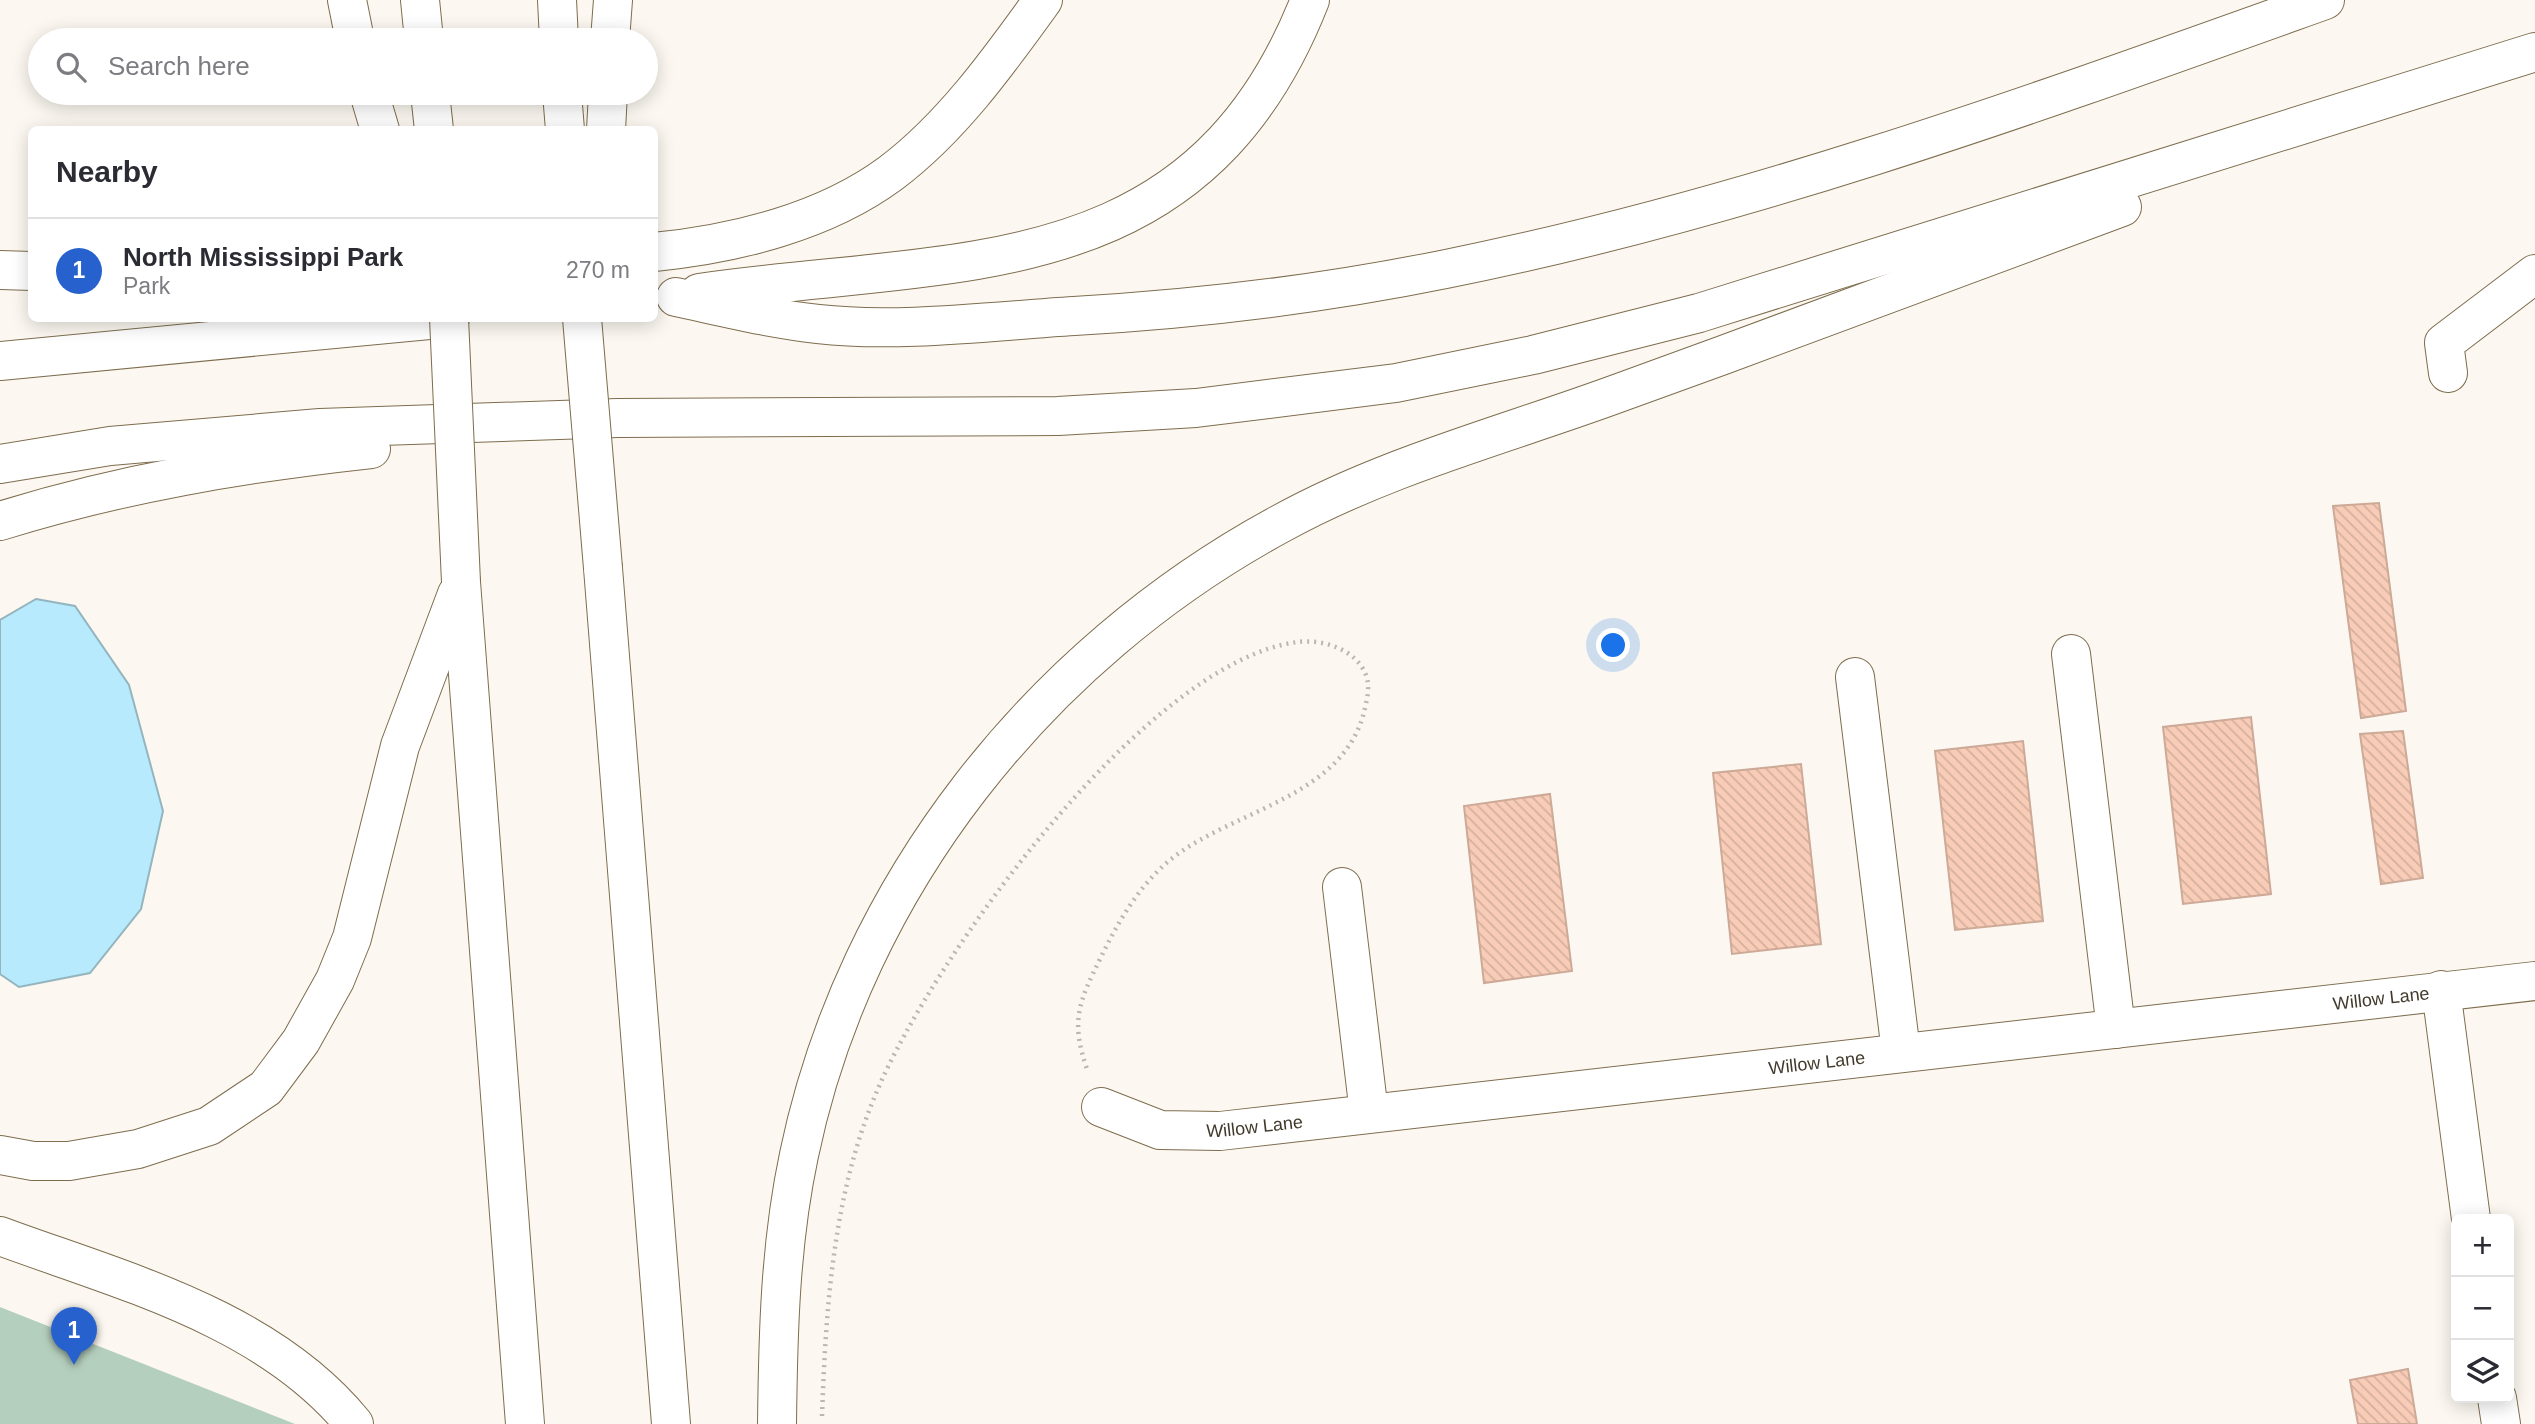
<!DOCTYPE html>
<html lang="en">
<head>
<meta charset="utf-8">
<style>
  :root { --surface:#fff; --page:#f2f2f3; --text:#2b2b33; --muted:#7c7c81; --line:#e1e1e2; --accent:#2661ce }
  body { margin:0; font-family:Helvetica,sans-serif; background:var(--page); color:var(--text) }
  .controls { position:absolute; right:21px; bottom:21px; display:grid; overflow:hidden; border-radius:10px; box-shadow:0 4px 18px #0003 }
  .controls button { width:63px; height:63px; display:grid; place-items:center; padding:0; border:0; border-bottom:2px solid var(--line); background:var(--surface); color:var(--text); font:35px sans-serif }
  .you { position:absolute; left:1614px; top:646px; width:24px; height:24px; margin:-18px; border:5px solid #fff; border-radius:50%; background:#1a73e8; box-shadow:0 0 0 10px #1a73e833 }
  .badge { display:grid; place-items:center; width:46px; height:46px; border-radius:50%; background:var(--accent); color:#fff; font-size:23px; font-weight:700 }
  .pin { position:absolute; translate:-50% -58px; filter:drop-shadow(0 2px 4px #0008) }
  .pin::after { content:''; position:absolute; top:37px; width:24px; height:21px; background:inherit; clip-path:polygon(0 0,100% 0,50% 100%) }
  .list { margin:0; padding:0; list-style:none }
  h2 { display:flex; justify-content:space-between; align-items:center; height:91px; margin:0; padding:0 28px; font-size:30px }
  h2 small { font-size:23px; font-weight:400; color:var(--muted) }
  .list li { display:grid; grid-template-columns:46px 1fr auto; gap:21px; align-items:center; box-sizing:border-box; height:105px; padding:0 28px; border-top:2px solid var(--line) }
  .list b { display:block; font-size:26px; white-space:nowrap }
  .list p { margin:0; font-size:23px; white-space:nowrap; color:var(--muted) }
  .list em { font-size:23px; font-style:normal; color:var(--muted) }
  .icon { flex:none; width:38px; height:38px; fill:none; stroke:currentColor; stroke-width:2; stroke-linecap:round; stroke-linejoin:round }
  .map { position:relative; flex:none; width:2535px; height:1424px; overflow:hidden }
  .search { position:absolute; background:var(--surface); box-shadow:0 4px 18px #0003; left:28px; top:28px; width:630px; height:77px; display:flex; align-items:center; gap:18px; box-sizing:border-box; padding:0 24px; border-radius:38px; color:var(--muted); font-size:26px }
  .panel { position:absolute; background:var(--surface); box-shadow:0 4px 18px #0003; left:28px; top:126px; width:630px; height:196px; border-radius:10px }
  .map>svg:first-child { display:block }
</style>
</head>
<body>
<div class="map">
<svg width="2535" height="1424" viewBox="0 0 2535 1424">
  <defs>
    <pattern id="building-back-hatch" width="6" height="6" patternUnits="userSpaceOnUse" patternTransform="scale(1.75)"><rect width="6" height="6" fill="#f8ccb7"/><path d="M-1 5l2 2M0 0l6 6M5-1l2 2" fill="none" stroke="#d6b09e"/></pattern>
  </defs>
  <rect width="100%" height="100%" fill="#fcf8f1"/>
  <path fill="#b5cfbe" d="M0,1307l295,117h-295z"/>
  <path fill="#b7eafd" stroke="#94b5be" stroke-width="2" d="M36,599l39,7 54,79 34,126 -22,98 -51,64 -71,14 -19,-13v-354z"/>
  <g fill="url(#building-back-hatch)" stroke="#cda997" stroke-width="2">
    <path d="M2379,503l27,208 -45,7 -28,-212z"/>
    <path d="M2251,717l20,177 -88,10 -20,-177z"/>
    <path d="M2403,731l20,147 -42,6 -21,-150z"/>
    <path d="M2023,741l20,180 -88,9 -20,-179z"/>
    <path d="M1801,764l20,180 -89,10 -19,-181z"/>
    <path d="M1550,794l22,177 -88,12 -20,-177z"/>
    <path d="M2408,1369l9,55h-59l-8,-44z"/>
  </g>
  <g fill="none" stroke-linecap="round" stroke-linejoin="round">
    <g stroke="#7e6d4e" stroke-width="40">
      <g id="minor">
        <path d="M2448,373l-4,-30 91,-69"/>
        <path d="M2071,654l45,375"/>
        <path d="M1855,677l46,375"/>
        <path d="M1342,887l27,226"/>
        <path d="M2441,990l30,229"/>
        <path id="s1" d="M1101,1107l59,23 60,1 1315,-150"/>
        <path d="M2497,1398l4,26"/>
      </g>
    </g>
    <g stroke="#7e6d4e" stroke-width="40">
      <g id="highway">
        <path d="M347,0l8,40"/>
        <path d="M420,0l4,40"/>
        <path d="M557,0l2,40"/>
        <path d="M610,40l3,-40"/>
        <path d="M369,93l11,37"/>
        <path d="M430,93l4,37"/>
        <path d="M562,93l3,37"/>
        <path d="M606,130l2,-37"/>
        <path d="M654,252c81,-8 171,-30 237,-79 61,-46 108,-112 152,-173"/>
        <path d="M0,270l32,1"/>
        <path d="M699,293c255,-37 497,-3 611,-293"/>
        <path d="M676,297c47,10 94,22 142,27 79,9 175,-3 256,-8 124,-7 249,-22 372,-47 300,-60 591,-166 879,-269"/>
        <path d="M0,361l450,-43"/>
        <path d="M0,464l110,-18 210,-18 298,-10 440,-2 138,-8 200,-25 137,-28 166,-42 836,-261"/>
        <path d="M0,521c123,-38 243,-58 371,-72"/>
        <path d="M603,568l68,856"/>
        <path d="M461,582l64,842"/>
        <path d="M0,1155l33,6h36l69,-12 71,-23 57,-38 35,-47 34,-61 17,-42 48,-192 57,-152"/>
        <path d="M0,1236c122,45 268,82 354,188"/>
        <path d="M777,1424c1,-90 3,-180 22,-269 56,-270 241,-501 481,-631 105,-58 224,-89 336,-130 169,-61 337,-124 506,-187"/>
      </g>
    </g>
    <path stroke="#bcb7ad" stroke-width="4.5" stroke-dasharray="2 5" stroke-linecap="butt" d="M822,1416c4,-110 11,-222 55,-325 56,-133 270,-431 421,-449 24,-3 57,7 67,31 6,12 2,27 -1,39 -21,84 -128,98 -189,144 -34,26 -56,64 -74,101 -22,45 -31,63 -14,112"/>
    <use href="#minor" stroke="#fff" stroke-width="38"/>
    <use href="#highway" stroke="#fff" stroke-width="38"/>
    <g stroke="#7e6d4e" stroke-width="40" stroke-linecap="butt">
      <g id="highway-bridge">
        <path d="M449,318l12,264"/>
        <path d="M582,318l21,250"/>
      </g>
    </g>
    <use href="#highway-bridge" stroke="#fff" stroke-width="38"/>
  </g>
  <g text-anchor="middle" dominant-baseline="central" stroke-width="5" stroke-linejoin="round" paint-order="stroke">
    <g font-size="18" fill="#41392b" stroke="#fff">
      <text stroke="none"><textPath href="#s1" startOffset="1292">Willow Lane</textPath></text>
      <text stroke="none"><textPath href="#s1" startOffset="724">Willow Lane</textPath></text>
      <text stroke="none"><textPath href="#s1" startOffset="158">Willow Lane</textPath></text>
    </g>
  </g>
</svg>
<div class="controls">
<button>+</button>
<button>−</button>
<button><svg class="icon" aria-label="layers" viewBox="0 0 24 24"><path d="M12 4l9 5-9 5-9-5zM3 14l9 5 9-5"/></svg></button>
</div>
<div class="you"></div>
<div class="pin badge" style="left:74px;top:1365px">1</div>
<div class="search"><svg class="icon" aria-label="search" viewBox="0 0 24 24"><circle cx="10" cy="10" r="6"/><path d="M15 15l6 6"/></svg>Search here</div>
<section class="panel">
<h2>Nearby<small></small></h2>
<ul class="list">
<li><span class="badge">1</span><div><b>North Mississippi Park</b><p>Park</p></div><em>270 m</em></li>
</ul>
</section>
</div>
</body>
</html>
